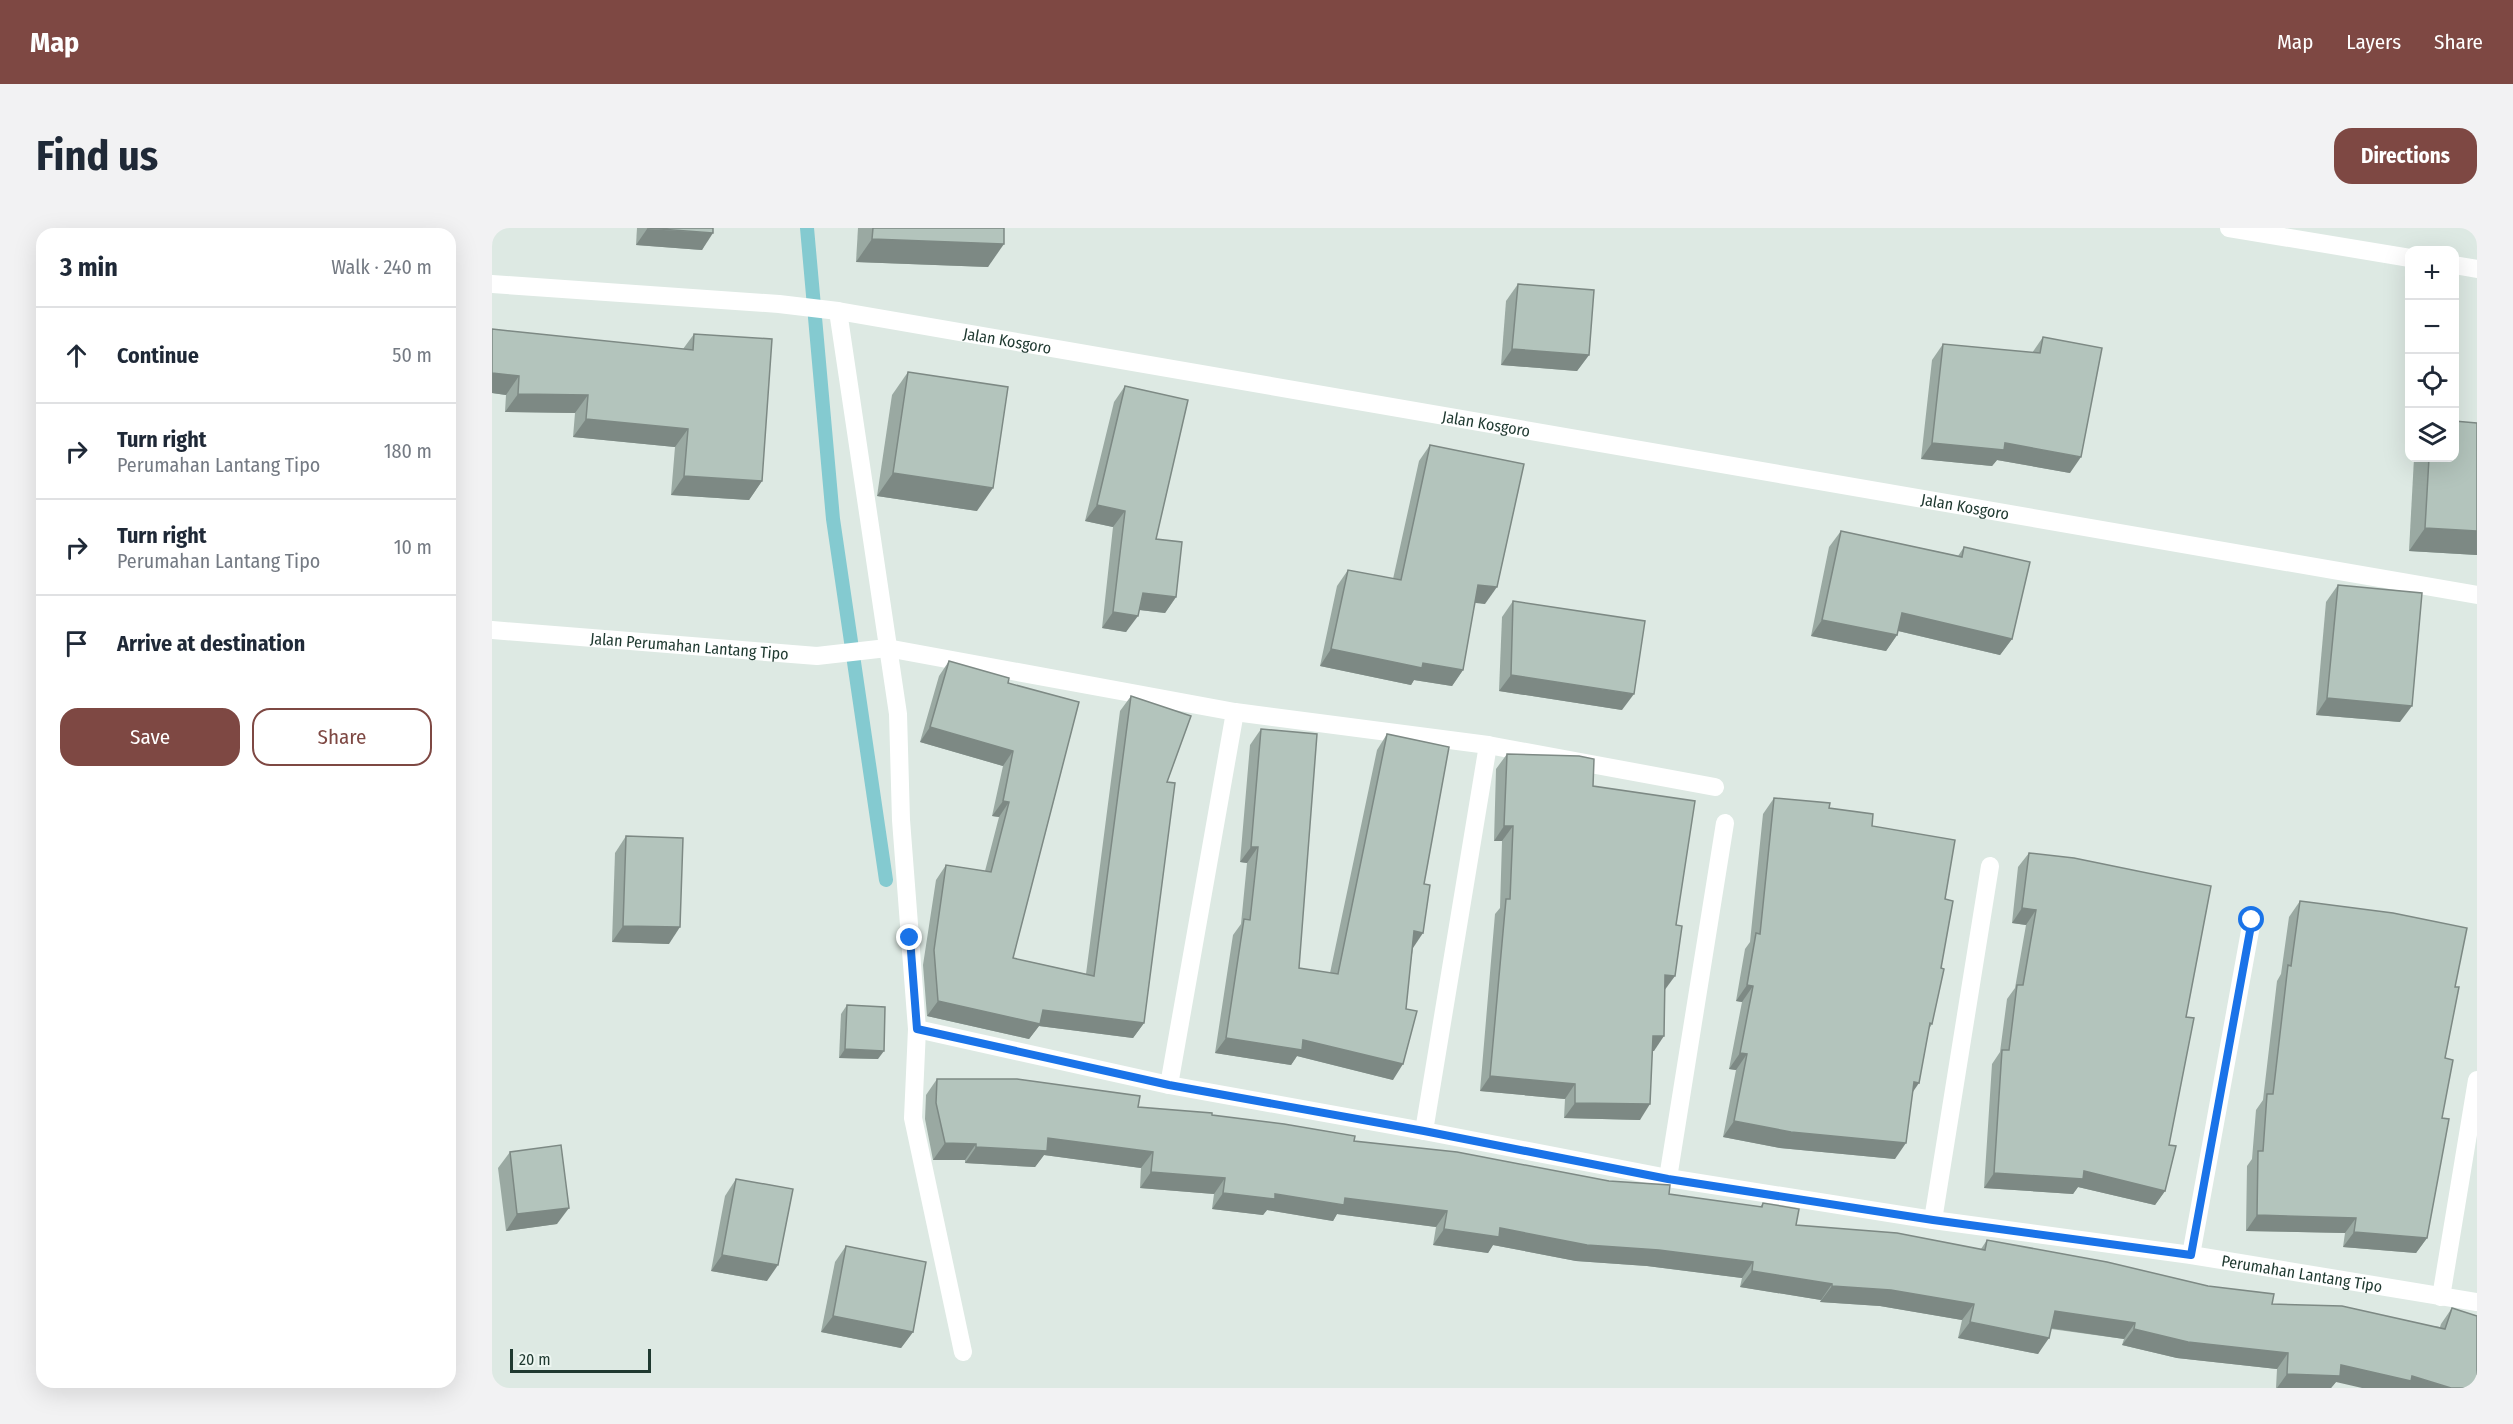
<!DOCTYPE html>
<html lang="en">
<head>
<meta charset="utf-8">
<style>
  :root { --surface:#fff; --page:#f2f2f3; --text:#1f2937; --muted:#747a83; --line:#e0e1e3; --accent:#7e4843 }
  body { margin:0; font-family:"Fira Sans Condensed",sans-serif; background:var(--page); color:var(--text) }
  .controls { position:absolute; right:18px; top:18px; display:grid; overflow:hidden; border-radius:12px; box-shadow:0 6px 24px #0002 }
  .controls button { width:54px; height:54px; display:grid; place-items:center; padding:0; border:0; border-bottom:2px solid var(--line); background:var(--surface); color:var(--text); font:30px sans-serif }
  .scale { position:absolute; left:18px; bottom:15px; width:141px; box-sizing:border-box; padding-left:6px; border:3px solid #1f3930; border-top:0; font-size:16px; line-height:21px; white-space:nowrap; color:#1f3930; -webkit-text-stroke:4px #edf6f1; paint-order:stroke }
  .stop { position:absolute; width:18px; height:18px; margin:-14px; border:4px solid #1a73e8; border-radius:50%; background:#fff }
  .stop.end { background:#1a73e8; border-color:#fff; box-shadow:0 2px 6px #0008 }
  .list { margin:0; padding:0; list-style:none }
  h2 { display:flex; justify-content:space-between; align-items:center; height:78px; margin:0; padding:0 24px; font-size:26px }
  h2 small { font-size:20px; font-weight:400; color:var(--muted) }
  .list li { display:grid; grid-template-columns:39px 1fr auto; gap:18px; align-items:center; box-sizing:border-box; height:96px; padding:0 24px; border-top:2px solid var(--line) }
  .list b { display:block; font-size:22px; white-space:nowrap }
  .list p { margin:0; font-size:20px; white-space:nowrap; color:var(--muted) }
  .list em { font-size:20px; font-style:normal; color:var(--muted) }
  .actions { display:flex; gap:12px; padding:18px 24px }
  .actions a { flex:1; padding:14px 0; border:2px solid var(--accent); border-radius:18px; text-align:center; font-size:21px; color:var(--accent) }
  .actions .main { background:var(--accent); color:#fff }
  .icon { flex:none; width:33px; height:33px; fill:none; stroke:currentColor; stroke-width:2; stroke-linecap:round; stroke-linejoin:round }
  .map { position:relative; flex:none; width:1985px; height:1160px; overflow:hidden; border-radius:18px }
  header { display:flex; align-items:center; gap:36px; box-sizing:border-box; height:84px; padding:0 30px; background:var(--accent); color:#fff }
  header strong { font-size:28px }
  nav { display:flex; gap:33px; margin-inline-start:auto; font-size:21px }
  .intro { display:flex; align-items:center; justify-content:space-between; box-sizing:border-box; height:144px; padding:0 36px }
  h1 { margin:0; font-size:42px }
  .button { padding:15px 27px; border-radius:18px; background:var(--accent); color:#fff; font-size:21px; font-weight:700 }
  main { display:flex; gap:36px; padding:0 36px }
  aside { flex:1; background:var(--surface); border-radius:18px; box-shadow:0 6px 24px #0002 }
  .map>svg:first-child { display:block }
</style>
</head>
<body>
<header>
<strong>Map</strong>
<nav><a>Map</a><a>Layers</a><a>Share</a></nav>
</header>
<div class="intro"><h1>Find us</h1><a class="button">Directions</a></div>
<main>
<aside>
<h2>3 min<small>Walk · 240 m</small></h2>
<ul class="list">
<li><svg class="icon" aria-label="ahead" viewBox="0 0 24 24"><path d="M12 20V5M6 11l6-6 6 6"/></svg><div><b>Continue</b></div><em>50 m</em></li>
<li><svg class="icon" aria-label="right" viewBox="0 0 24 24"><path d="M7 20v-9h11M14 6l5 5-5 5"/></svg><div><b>Turn right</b><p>Perumahan Lantang Tipo</p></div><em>180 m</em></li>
<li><svg class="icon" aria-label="right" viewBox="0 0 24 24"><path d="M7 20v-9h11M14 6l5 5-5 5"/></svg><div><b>Turn right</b><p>Perumahan Lantang Tipo</p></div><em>10 m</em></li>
<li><svg class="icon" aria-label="arrive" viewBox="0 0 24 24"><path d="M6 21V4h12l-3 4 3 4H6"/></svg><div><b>Arrive at destination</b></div></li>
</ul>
<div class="actions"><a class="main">Save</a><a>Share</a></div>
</aside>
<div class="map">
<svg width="1985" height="1160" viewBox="0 0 1985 1160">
  <rect width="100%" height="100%" fill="#dde9e3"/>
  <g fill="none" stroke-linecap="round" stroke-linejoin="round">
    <path stroke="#84cad0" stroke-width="14" d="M315,0l26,291 53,361"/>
    <g stroke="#fff" stroke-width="18">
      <path d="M1737,0l181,30"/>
      <path d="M1962,37l23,4"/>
      <path id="s1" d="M0,56l287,20 59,7 1639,284"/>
      <path id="s2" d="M346,83l60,403 3,106 16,209 252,56 255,46 244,47 265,42 258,35 286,47"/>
      <path id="s3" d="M0,402l325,26 70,-8 348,64 253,33 227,42"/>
      <path d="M425,801l-4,89 50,234"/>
      <path d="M677,857l66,-373"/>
      <path d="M932,903l64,-386"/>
      <path d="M1176,950l57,-355"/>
      <path d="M1441,992l57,-354"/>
      <path d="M1699,1027l61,-335"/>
      <path d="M1949,1069l36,-217"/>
    </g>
  </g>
  <g fill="#9aa9a2">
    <path d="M145,0h76l-11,22 -66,-5z"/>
    <path d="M366,0h146l-16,39 -132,-5z"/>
    <path d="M1026,56l71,71 -12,16 -76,-6 5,-64z"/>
    <path d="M0,101l191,20 11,-15 68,147 -13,19 -78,-5 4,-48 -102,-10 2,-24 -70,-1 1,-17 -14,-2z"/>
    <path d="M1551,109l27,136 -73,-13 -5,6 -71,-7 11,-99 11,-16 89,9z"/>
    <path d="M416,144l69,139 -100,-15 15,-101z"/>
    <path d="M633,158l31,153 20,58 -11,16 -26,-3 -13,22 -24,-4 11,-101 -28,-6 29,-119z"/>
    <path d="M938,217l55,159 -10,-2 -12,68 -11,16 -38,-6 -3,5 -91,-19 17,-80 11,-16 45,9 26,-118z"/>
    <path d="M1922,230h40l23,97 -68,-4z"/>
    <path d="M1349,303l117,25 6,-9 48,92 -12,16 -102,-24 -1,4 -11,16 -75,-15 18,-89z"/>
    <path d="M1846,357l62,137 -84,-7 10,-113z"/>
    <path d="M1021,373l109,109 -123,-19 3,-74z"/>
    <path d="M457,433l59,22 71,19 -66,256 73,16 34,-263 11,-15 36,86 -23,241 -11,15 -94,-12 -10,13 -102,-23 -4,-51 13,-85 10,-15 39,6 14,-54 -7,-1 11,-50 -83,-24 19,-66z"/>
    <path d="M769,501l38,239 31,5 47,-223 10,-16 26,214 -20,132 -96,-24 -6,9 -76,-12 18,-118 8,-11 6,-61 -7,-1 10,-117z"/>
    <path d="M1015,526l86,32 72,204 -11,61h-2l-12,69 -76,-2 1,-19 -85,-8 15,-177 5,-6 2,-67h-8l2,-72z"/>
    <path d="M1282,570l55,10 43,18 73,73 -4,69 -9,56 -3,5 -34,130 -115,-11 -57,-11 13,-67 -7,-1 13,-67 -6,-1 9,-52 5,-7 13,-128z"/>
    <path d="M134,608l43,108 -57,-2 3,-89z"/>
    <path d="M1537,625l157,164 -17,128 -4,46 -10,14 -77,-18 -5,7 -89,-6 8,-124 8,-12 7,-53 8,-11 11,-63 -14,-2 6,-56z"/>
    <path d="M1808,673l155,86 -10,71 -3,60 -15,120 -11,15 -73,-6 2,-14 -99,-2 1,-65 5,-7 4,-49 7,-10 14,-119 4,-7 8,-57z"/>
    <path d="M355,777l31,54 -39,-1 2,-44z"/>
    <path d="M445,851l201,28 74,8 142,26 315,53 91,13 3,-4 33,22 185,24 6,-9 285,64 168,23 1,-3 11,-16 25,8 -141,66 -5,6h-55l1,-19 -100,-11 -55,-13 2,-6 -73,-10 -13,25 -80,-16 4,-18 -82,-14 -60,-4 1,-2 -81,-13 2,-9 -95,-12 -71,-5 -83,-16 -5,8 -55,-8 3,-18 -99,-13 -4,7 -66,-11 -4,5 -51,-6 2,-15 -74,-6 1,-20 -97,-13 -9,12 -70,-4v-3h-32l-8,-41 1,-24z"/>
    <path d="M18,924l47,72 -51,7 -8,-63z"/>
    <path d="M244,951l31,102 -56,-10 14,-75z"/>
    <path d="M354,1018l67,86 -12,16 -80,-16 14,-70z"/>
  </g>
  <g fill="#7d8984">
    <path d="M155,1l66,4 -11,17 -66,-5z"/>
    <path d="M380,11l132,5 -16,23 -132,-5z"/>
    <path d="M1020,121l77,6 -12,16 -76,-6z"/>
    <path d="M0,145l27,3 -13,19 -14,-2z"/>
    <path d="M26,166l70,1 -13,18 -70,-1z"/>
    <path d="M94,191l102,10 -13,18 -102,-10z"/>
    <path d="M1440,215h73l76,14 -11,16 -73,-13 -5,6 -71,-7z"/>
    <path d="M401,245l100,15 -16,23 -100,-15z"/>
    <path d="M192,248l78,5 -13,19 -78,-5z"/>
    <path d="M605,277l28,6 -12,16 -28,-6z"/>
    <path d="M1933,300l52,3v24l-68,-4z"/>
    <path d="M986,357l19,2 -12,17 -18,-2z"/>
    <path d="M651,365l33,4 -11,16 -33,-4z"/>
    <path d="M621,384l25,4 -12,16 -24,-4z"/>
    <path d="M1410,385l110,26 -12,16 -110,-26z"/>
    <path d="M1330,392l75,15 -11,16 -75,-15z"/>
    <path d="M839,421l92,14 40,7 -11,16 -38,-6 -3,5 -91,-19z"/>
    <path d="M1019,447l123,19 -12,16 -123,-19z"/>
    <path d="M1835,470l85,8 -12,16 -84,-7z"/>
    <path d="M438,499l83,24 -10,15 -83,-24z"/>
    <path d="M511,573l6,1 -10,15 -7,-1z"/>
    <path d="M1012,598h9l-11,15h-8z"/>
    <path d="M759,619h7l-11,16 -7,-1z"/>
    <path d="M1530,680l14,2 -10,15 -14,-2z"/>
    <path d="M131,698l57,1 -11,17 -57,-2z"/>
    <path d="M922,703l9,2 -10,15 -10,-1z"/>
    <path d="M1173,747l10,1 -11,15z"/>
    <path d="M1255,757l6,1 -11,16 -6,-1z"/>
    <path d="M446,773l105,9 101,13 -11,15 -94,-12 -10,13 -102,-23z"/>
    <path d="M1161,808h11l-10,15h-12z"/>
    <path d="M734,810l77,2 100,24 -10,16 -96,-24 -6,9 -76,-12z"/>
    <path d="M353,821l39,2 -6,8 -39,-1z"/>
    <path d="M1248,825l7,1 -11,16 -7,-1z"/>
    <path d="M998,848l85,8 -10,15 -85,-8z"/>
    <path d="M1422,854l5,1 -11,16z"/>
    <path d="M1083,875l75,1 -10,16 -76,-2z"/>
    <path d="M1242,893l172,22 -11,16 -115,-11 -57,-11z"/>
    <path d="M556,910l105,14 -12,16 -97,-13 -9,12 -70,-4 11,-16z"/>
    <path d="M453,915l31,1 -11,16h-32z"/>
    <path d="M1592,943l81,20 -10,14 -77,-18 -5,7 -89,-6 10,-15z"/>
    <path d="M659,944l74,6 -11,16 -74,-6z"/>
    <path d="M731,965l52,1 70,4 102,13 -11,16 -99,-13 -4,7 -66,-11 -4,5 -51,-6z"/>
    <path d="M77,980l-12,16 -51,7 11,-17z"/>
    <path d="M1765,987l99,3 -11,15 -99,-2z"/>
    <path d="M1008,1000l159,22 94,12 -11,16 -95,-12 -71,-5 -83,-16 -5,8 -55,-8 11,-16z"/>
    <path d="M1862,1004l73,6 -11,15 -73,-6z"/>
    <path d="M230,1027l56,10 -11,16 -56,-10z"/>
    <path d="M1260,1043l80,13 -11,16 -81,-13z"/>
    <path d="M1340,1058l59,4 83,14 -12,16 -82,-14 -60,-4z"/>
    <path d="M1563,1083l80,12 -11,16 -81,-12z"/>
    <path d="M341,1088l80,16 -12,16 -80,-16z"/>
    <path d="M1478,1094l79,16 -11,16 -80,-16z"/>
    <path d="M1642,1101l154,24 -11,16 -100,-11 -55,-13z"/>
    <path d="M1849,1137l71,11 39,12h-89l-26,-6 -5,6h-54l10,-14z"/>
  </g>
  <g fill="#b3c4bc" stroke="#7d8984" stroke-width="1.5">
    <path d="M155,0h66v5z"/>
    <path d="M381,0h131v16l-132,-5z"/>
    <path d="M1026,56l76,6 -5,65 -77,-6z"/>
    <path d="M0,101l201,21 1,-16 78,5 -10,142 -78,-5 4,-47 -102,-10 2,-24 -70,-1 1,-18 -27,-3z"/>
    <path d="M1551,109l59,11 -21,109 -76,-14 -1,7 -72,-7 11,-99 97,9z"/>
    <path d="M416,144l100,15 -15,101 -100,-15z"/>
    <path d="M633,158l63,14 -32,139 26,3 -6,55 -33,-4 -5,23 -25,-4 12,-101 -28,-6z"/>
    <path d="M1962,193l23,2v108l-52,-3 4,-70h25z"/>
    <path d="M938,217l94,19 -27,123 -19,-2 -15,85 -40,-7 -1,5 -91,-19 17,-79 53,10z"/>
    <path d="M1349,303l121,26 2,-10 66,15 -18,77 -110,-26 -5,22 -75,-15z"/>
    <path d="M1846,357l84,8 -10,113 -85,-8z"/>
    <path d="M1021,373l132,20 -11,73 -123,-19z"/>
    <path d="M457,433l60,17 -1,5 71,19 -66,256 81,18 37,-280 60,20 -24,66 8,1 -31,240 -101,-13 -3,14 -102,-23 -4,-51 12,-85 45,7 18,-70 -6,-1 10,-50 -83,-24z"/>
    <path d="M769,501l56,5 -18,234 39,6 49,-240 62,13 -25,137 6,1 -7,48 -9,-2 -8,78 11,2 -14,53 -100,-24 -1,10 -76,-12 18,-119 6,1 8,-73h-7z"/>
    <path d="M1015,526l72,2 15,3 -1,27 102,15 -19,124 6,1 -7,50 -10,-1 -1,61h-11l-3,68 -75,-1v-19l-85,-8 16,-177h4l3,-73h-9z"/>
    <path d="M1282,570l56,5 -1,5 44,6 -1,12 83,14 -10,59 8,2 -12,67 3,1 -12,55 -2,-1 -11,60 -5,-1 -8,61 -115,-11 -57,-11 13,-67 -7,-1 13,-67 -6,-1 9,-52 4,1z"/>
    <path d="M134,608l57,2 -3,89 -57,-1z"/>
    <path d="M1537,625l45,5 137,28 -25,131 8,1 -25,127 7,1 -11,45 -81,-20 -1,8 -89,-6 8,-123h7l8,-65h6l13,-75 -14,-2z"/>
    <path d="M1808,673l93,12 74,15 -12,59h4l-14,71 8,2 -11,58 7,1 -22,119 -73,-6 2,-14 -99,-3 1,-64h5l4,-57h6l15,-129 3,1z"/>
    <path d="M355,777l38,2 -1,44 -39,-2z"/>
    <path d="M445,851h80l123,17 -2,11 74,6v2l72,9 71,12 -1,5 103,11 152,29 61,4 -1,9 93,13 1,-4 36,6 -3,16 101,8 88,17 2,-10 120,22 101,24 66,8 -2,10 70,2 103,23 7,-21 25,8v72h-26l-39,-12 -1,5 -70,-16 -1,11 -53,-2 1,-21 -100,-11 -54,-13 1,-6 -80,-12 -6,27 -79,-16 4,-18 -83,-14 -59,-4v-2l-80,-13 1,-9 -94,-12 -72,-5 -87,-17 -1,9 -55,-8 3,-18 -102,-13 -1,7 -69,-11v5l-52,-6 2,-15 -74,-6 2,-20 -105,-14 -1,13 -71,-4v-3l-31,-1 -9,-40z"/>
    <path d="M69,917l8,63 -52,6 -7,-62z"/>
    <path d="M244,951l57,10 -15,76 -56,-10z"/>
    <path d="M354,1018l80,16 -13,70 -80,-16z"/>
  </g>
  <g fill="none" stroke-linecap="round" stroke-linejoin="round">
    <path stroke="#1a73e8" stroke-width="8" d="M418,710l7,91 252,56 255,46 244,48 265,41 258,35 61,-335"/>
  </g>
  <g text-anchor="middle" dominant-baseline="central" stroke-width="5" stroke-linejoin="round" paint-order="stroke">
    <g font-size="16" fill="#1f3930" stroke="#edf6f1">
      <text stroke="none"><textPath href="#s1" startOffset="519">Jalan Kosgoro</textPath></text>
      <text stroke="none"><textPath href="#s1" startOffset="1005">Jalan Kosgoro</textPath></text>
      <text stroke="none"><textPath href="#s1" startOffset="1491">Jalan Kosgoro</textPath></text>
      <text stroke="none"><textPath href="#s3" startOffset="198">Jalan Perumahan Lantang Tipo</textPath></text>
      <text stroke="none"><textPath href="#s2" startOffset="2130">Perumahan Lantang Tipo</textPath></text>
    </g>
  </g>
</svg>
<div class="controls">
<button>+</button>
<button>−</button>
<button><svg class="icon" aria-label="locate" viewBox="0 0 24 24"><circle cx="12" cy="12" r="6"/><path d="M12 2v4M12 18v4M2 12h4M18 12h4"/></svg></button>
<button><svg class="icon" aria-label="layers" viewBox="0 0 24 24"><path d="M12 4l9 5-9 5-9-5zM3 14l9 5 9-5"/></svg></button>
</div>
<div class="scale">20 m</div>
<div class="stop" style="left:1760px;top:692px"></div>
<div class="stop end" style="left:418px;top:710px"></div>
</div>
</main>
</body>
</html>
